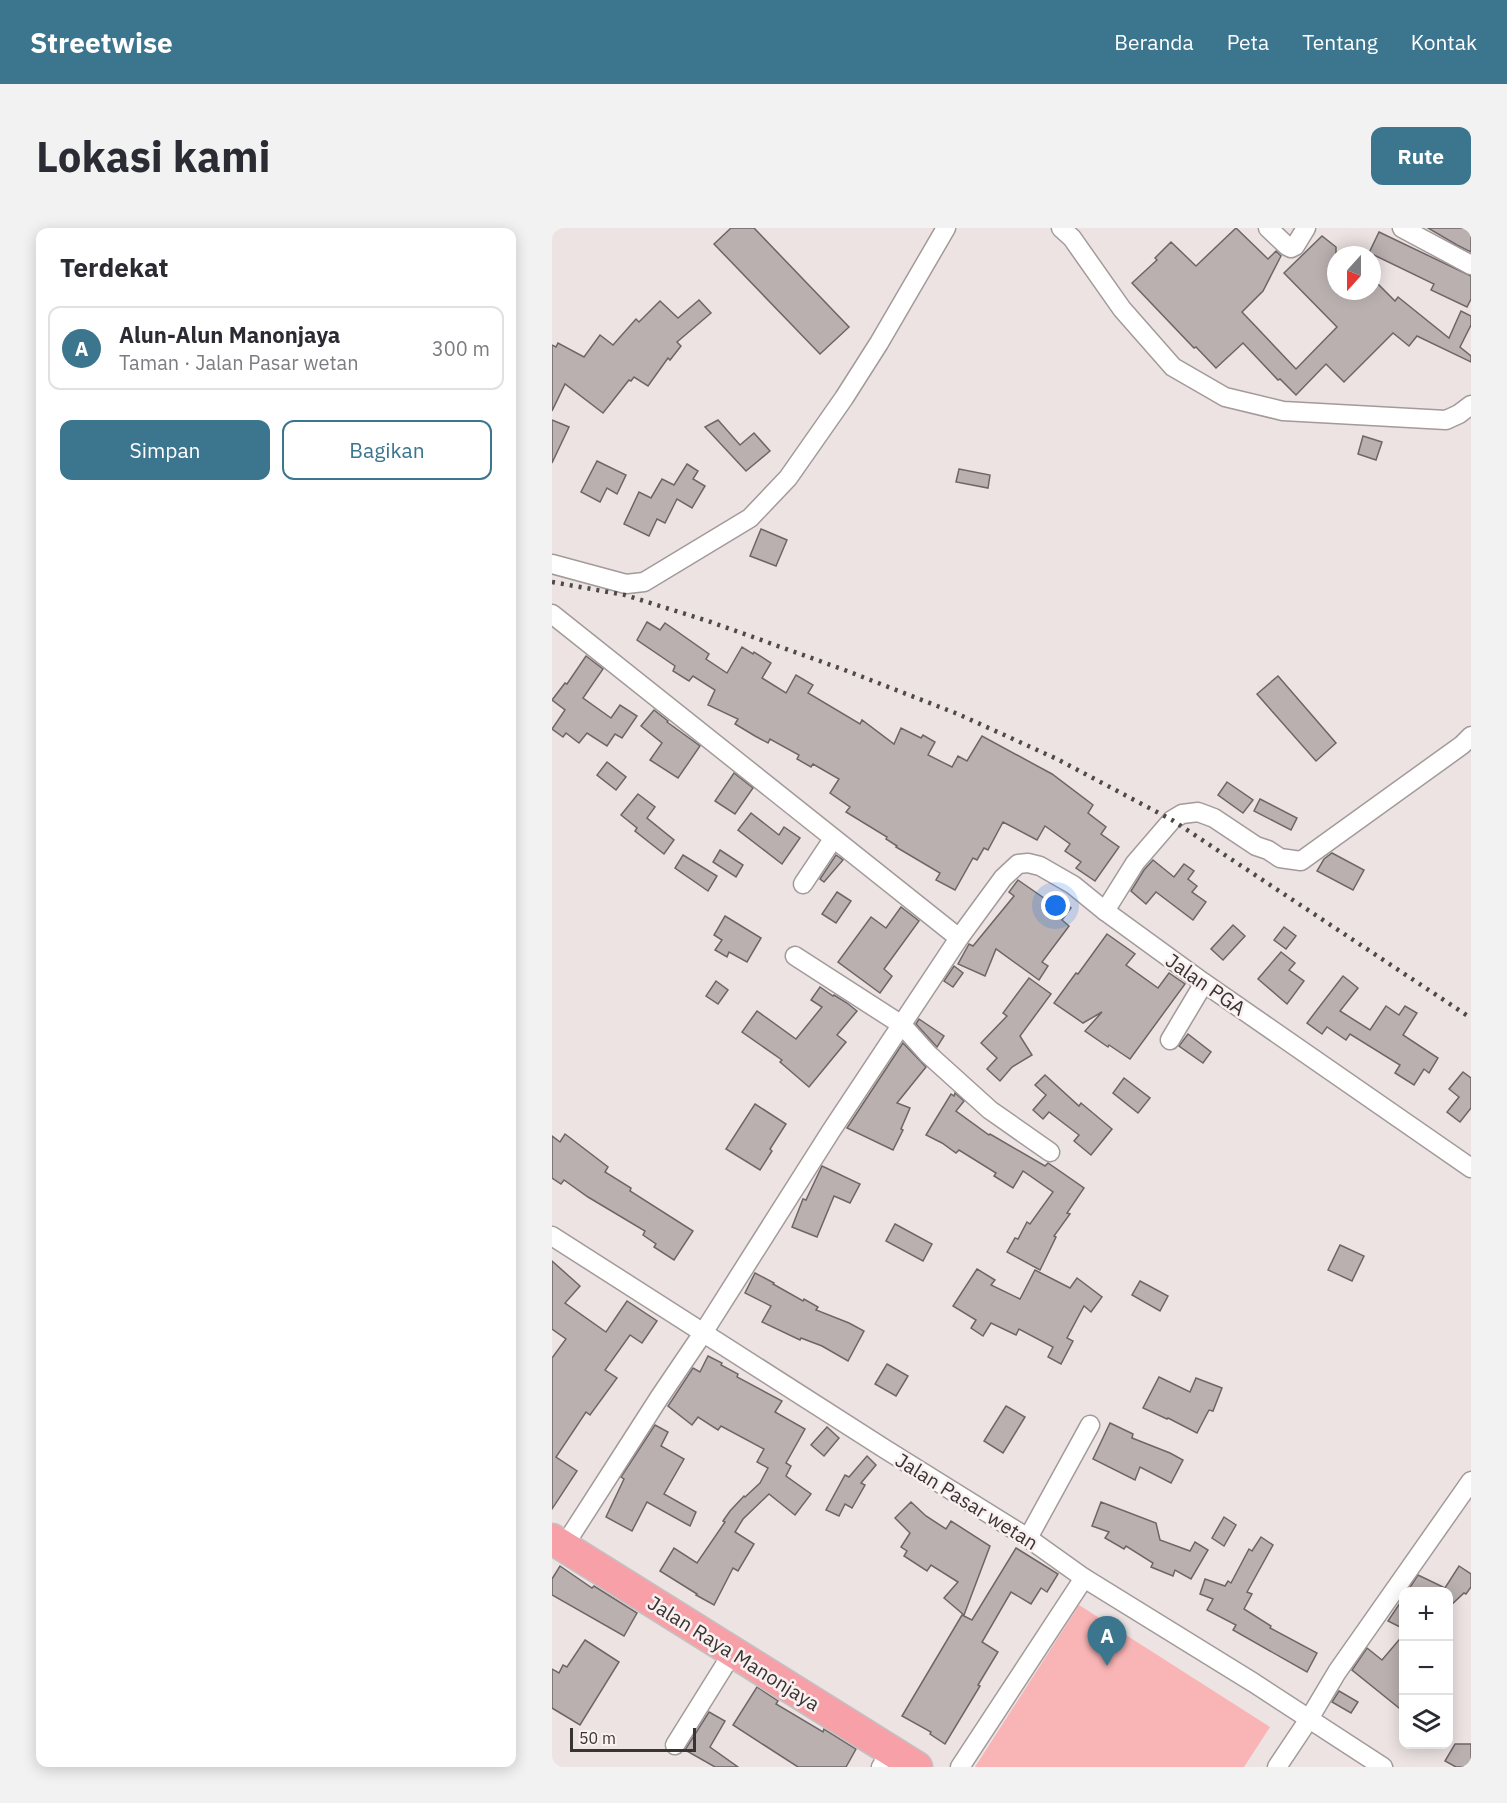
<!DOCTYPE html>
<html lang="id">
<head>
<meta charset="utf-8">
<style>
  :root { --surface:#fff; --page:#f2f2f3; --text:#2b2b33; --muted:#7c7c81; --line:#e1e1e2; --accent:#3b758e }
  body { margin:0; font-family:"IBM Plex Sans",sans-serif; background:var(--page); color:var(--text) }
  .controls { position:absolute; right:18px; bottom:18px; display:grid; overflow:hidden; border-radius:12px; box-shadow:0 3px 15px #0003 }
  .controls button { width:54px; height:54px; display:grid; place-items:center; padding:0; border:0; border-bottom:2px solid var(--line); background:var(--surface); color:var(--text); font:30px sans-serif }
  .compass { position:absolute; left:775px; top:18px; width:54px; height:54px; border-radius:50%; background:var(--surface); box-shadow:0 3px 15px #0003; rotate:201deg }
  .scale { position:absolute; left:18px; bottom:15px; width:126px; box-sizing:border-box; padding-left:6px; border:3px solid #383434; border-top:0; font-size:16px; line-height:21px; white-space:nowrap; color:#383434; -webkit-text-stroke:4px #faf0f0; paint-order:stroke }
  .you { position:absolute; left:504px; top:678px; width:21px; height:21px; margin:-15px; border:4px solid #fff; border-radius:50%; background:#1a73e8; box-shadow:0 0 0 9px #1a73e833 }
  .badge { display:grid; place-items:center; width:39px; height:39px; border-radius:50%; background:var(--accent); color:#fff; font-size:20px; font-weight:700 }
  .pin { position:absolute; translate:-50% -50px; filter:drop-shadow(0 2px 3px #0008) }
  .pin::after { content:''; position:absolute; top:32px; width:21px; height:18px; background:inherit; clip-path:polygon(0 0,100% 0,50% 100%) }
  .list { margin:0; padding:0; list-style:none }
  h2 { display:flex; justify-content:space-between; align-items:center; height:78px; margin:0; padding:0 24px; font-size:26px }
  h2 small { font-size:20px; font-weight:400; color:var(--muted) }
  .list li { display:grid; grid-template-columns:39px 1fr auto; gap:18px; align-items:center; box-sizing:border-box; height:84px; margin:0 12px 12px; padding:0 12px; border:2px solid var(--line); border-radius:12px }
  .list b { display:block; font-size:22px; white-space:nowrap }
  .list p { margin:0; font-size:20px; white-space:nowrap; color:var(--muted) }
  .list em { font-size:20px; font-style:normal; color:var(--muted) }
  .actions { display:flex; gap:12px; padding:18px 24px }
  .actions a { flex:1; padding:14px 0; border:2px solid var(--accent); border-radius:12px; text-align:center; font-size:21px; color:var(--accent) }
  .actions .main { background:var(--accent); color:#fff }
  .icon { flex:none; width:33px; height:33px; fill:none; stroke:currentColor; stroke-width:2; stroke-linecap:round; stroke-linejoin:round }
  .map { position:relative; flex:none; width:919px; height:1539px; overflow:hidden; border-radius:12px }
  header { display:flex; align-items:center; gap:36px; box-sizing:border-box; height:84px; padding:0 30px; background:var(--accent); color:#fff }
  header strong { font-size:28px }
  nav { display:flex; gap:33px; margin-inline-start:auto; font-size:21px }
  .intro { display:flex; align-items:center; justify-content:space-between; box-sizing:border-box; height:144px; padding:0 36px }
  h1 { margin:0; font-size:42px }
  .button { padding:15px 27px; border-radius:12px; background:var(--accent); color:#fff; font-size:21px; font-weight:700 }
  main { display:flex; gap:36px; padding:0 36px }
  aside { flex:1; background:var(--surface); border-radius:12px; box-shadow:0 3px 15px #0003 }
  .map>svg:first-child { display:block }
</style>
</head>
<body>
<header>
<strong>Streetwise</strong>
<nav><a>Beranda</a><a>Peta</a><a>Tentang</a><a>Kontak</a></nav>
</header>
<div class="intro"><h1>Lokasi kami</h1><a class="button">Rute</a></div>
<main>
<aside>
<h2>Terdekat<small></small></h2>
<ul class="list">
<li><span class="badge">A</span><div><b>Alun-Alun Manonjaya</b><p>Taman · Jalan Pasar wetan</p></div><em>300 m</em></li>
</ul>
<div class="actions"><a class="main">Simpan</a><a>Bagikan</a></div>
</aside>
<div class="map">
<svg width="919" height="1539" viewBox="0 0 919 1539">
  <rect width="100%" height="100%" fill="#ede3e3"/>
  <path fill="#f9b4b5" d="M527,1377l191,122 -26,40h-269z"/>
  <g fill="#bab0b0" stroke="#6e6666" stroke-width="1.5">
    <path d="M179,0h23l95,99 -29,27 -106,-110z"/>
    <path d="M684,0l32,31 8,-8 5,5 -18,35 -21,21 54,57 41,-42 -53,-54 38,-37 14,11v44h36v-13l23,23 3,-4 51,41 12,-27 10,5v9l-11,22 11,9v6l-54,-26 -8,10 -16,-13 -49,49 -18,-18 -30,31 -16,-16 -2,1 -35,-37 -27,25 -20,-21 -2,1 -62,-65 25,-23 -2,-2 16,-16 25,24z"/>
    <path d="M876,0h43v24l-14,-7z"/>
    <path d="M827,4l92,44v23l-4,8 -36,-17 3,-6 -60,-29h-6z"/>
    <path d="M147,72l12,13 -34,29 4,4 -11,14 -2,-2 -20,28 -14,-9 -3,4 -2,-1 -26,33 -38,-29 -13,27v-66l4,2 2,-4 26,14 16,-22 13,10 23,-26 3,3 21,-21 18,17z"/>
    <path d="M0,192l17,7 -17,36z"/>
    <path d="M166,192l22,25 14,-12 16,18 -24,20 -41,-44z"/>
    <path d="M811,208l19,6 -6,18 -18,-6z"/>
    <path d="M45,233l29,14 -9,19 -10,-6 -7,14 -19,-10z"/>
    <path d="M135,236l11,7 -5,8 12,7 -13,22 -15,-9 -12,24 -8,-4 -8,17 -25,-12 15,-32 12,6 11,-19 12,6z"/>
    <path d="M407,241l31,6 -2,13 -32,-6z"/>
    <path d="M209,301l26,11 -11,26 -26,-10z"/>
    <path d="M95,394l13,8 5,-7 44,31 -3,5 21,14 15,-26 11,7 1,-2 17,11 -9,15 24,15 10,-18 17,10 -5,8 52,31 2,-4 32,24 7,-16 20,10 2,-3 12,7 -7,13 24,12 6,-11 9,5 15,-25 70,38 41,31 -5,8 18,14 -5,7 18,13 -24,34 -19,-13 5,-6 -16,-11 5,-7 -25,-18 -8,14 -34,-18 -15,28 -4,-2 -7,12 -4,-2 -18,32 -19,-10 4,-7 -44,-26 1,-1 -11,-7 1,-2 -41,-25 4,-5 -20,-14 9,-14 -26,-15 -2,3 -14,-8 2,-4 -29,-16 -2,4 -13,-7 -20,-12 3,-5 -30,-14 7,-15 -22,-14 -4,5 -16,-10 2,-5 -38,-26z"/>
    <path d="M34,428l17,13 -20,29 28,20 9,-13 17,11 -15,22 -7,-4 -8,12 -20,-13 -8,10 -13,-10 -3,4 -11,-8 13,-19 -13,-10 13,-17 2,1z"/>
    <path d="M726,448l58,67 -20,18 -59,-67z"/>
    <path d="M102,482l14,11 -1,1 33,24 -22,32 -28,-18 12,-17 -21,-17z"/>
    <path d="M55,534l19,15 -10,13 -19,-15z"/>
    <path d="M182,545l19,15 -18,26 -20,-13z"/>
    <path d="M675,554l26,18 -10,13 -25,-18z"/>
    <path d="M86,566l17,13 -8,11 27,22 -10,14 -29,-23 2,-3 -16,-13z"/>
    <path d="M708,571l37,19 -6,12 -37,-19z"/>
    <path d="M199,585l28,22 5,-8 16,11 -18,26 -44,-34z"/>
    <path d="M168,622l23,15 -7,12 -23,-15z"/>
    <path d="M780,625l32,17 -11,20 -36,-19 7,-12z"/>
    <path d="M131,627l34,21 -9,15 -33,-23z"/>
    <path d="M284,627l7,5 -19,22 -4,-3z"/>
    <path d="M601,632l21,17 10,-13 10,7 -6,8 9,7 -5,6 14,10 -13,18 -37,-28 -10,12 -15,-13 13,-21z"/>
    <path d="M466,652l36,25 5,-6 12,9 -9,12 7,6 -27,36 6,4 -9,14 -43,-31 -11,27 -27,-12 11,-20 4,2 41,-50 -5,-4z"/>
    <path d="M285,664l14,9 -15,22 -14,-9z"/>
    <path d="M349,679l18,14 -35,48 8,7 -12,17 -42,-31 33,-45 15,11z"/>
    <path d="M173,688l36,22 -14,24 -18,-10 -2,5 -12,-7 7,-10 -8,-5z"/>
    <path d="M681,697l12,11 -22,24 -12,-11z"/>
    <path d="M732,699l12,9 -10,13 -12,-9z"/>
    <path d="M555,706l28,20 -9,11 32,23 11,-15 16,11 -55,75 -21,-14 -1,2 -23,-16 17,-19 -19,11 -29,-20 22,-30 2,1z"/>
    <path d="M729,724l14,11 -6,7 15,11 -17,23 -29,-25z"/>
    <path d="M402,738l9,7 -10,14 -9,-6z"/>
    <path d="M791,748l15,12 -18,23 30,19 16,-24 13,9 6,-9 12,7 -14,22 35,23 -9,15 -5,-4 -10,16 -19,-12 5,-8 -50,-31 -4,6 -19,-13 -5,7 -15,-11z"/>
    <path d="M477,750l22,16 -31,42 12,19 -20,12 -12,14 -13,-12 10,-11 -16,-15 26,-27 -4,-3z"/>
    <path d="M164,753l12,9 -10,14 -12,-8z"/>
    <path d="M268,759l13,9 1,-1 13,8 10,8 -20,24 9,7 -37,45 -29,-25 2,-2 -40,-28 15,-21 39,28 26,-32 -11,-7z"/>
    <path d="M367,791l25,17 -7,11 -21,-23z"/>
    <path d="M636,806l23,18 -8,11 -24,-17z"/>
    <path d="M351,815l23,24 -29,36 13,5 -9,21 2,1 -10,20 -46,-22z"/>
    <path d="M911,844l8,6v30l-11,14 -13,-10 12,-15 -10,-8z"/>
    <path d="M493,847l34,31 2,-3 31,26 -21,26 -17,-14 5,-6 -30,-23 -6,7 -10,-9 13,-15 -11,-10z"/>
    <path d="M572,850l26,20 -12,15 -25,-20z"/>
    <path d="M403,865l9,8 -8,10 33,24 1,-1 55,32 3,-3 36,25 -17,25 3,1 -16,22 2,1 -16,33 -33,-18 8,-14 3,1 9,-17 3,2 23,-32 -30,-21 -10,17 -19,-12 2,-3 -37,-23 -3,3 -14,-10 -16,-8 25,-41 3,2z"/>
    <path d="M203,876l31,20 -16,25 2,2 -12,19 -34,-21z"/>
    <path d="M13,906l43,33 -3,5 26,16 -1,3 63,40 -19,29 -20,-13 2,-3 -13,-9 2,-4 -57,-34 -24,-17 -3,4 -9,-6v-42l8,6z"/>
    <path d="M270,938l38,18 -10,19 -16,-7 -17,41 -25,-10 11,-28 3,1z"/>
    <path d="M343,996l37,20 -9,17 -37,-20z"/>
    <path d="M788,1017l24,11 -12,25 -24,-11z"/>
    <path d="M0,1033l28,25 -15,17 41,29 21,-31 30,20 -15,22 -12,-8 -25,35 12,8 -27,37 -4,-3 -30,45 21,14 -25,38v-151l14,-19 -14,-10z"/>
    <path d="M425,1041l18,11 -4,5 29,14 15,-29 35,18 7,-10 25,19 -11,15 -7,-6 -17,32 6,3 -12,23 -13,-7 5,-10 -34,-18 -3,6 -25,-12 -8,13 -12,-8 5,-8 -23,-14z"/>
    <path d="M203,1045l19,10 -1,1 30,17 1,-2 14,8 -2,3 33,13 15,8 -16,30 -26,-15 -21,-8 -1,2 -38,-18 9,-16 -26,-13z"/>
    <path d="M588,1053l28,15 -8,15 -28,-16z"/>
    <path d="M156,1128l14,7 -1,2 17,9 -1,3 45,24 -7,11 30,17 -19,34 5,3 -5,10 25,18 -16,21 -26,-21 -26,25 -8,13 19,12 -16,27 -5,-3 -19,37 -18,-10 1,-1 -37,-23 14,-23 23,15 28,-41 -2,-1 7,-10 14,-15 1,1 15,-14 8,-15 -11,-6 7,-13 -43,-23 -3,4 -20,-13 -6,8 -24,-19 25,-38 7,4z"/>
    <path d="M335,1136l21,12 -12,20 -21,-12z"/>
    <path d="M607,1149l31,15 6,-14 26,10 -9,23 -4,-1 -12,23 -29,-15 -1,1 -24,-11z"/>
    <path d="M454,1178l19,11 -22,36 -19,-12z"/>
    <path d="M558,1195l23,11 -1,4 38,15 13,7 -12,23 -31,-16 -5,13 -42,-21z"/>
    <path d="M103,1197l13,7 -7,14 23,13 -20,35 32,18 -6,14 -43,-24 -15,29 -26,-14 18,-38 -3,-2z"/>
    <path d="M275,1199l12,11 -15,18 -13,-11z"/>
    <path d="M315,1228l9,9 -15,18 4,2 -13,23 -7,-4 -6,12 -13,-6 19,-35 4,2z"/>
    <path d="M359,1274l15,14 20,13 5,-8 39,25 -26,69 -20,-17 14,-16 -27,-17 -4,6 -23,-15 3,-5 -6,-4 9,-14 -15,-15z"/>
    <path d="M549,1274l55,21 4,17 30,11 5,-9 13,8 -17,29 -16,-9 -2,6 -22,-9 2,-4 -27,-17 -2,3 -19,-11 4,-6 -17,-6z"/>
    <path d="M672,1289l12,8 -12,21 -12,-8z"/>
    <path d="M709,1309l12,8 -26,47 5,2 -8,15 27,17 -1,2 47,25 -10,19 -74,-42 3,-5 -29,-15 6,-11 -13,-5 5,-15 20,7 3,-5 3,2 18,-34 3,2z"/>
    <path d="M464,1320l42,26 -11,18 -6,-4 -10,16 -20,-12 -29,50 16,10 -20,33 2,1 -35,58 -15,-10 1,-2 -29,-16 60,-101 10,5z"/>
    <path d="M8,1338l32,22 2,-2 43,27 -13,23 -72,-41v-16z"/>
    <path d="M907,1338l12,8v13l-5,7 -2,-1 -15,14v-15h-42l11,-17 27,13z"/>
    <path d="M852,1369v32l-16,-8z"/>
    <path d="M852,1406v78l-52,-42 15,-22 15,12z"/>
    <path d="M33,1412l34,22 -39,63 -28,-17v-39l7,4 4,-8 4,2z"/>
    <path d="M205,1459l21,14 -2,3 47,28 1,-3 32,20 -10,18h-48l-65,-42z"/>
    <path d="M787,1463l19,11 -7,11 -19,-11z"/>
    <path d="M157,1484l16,9 -15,26 28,20h-23l-30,-17z"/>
    <path d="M903,1516h16v23h-15l-11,-6z"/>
  </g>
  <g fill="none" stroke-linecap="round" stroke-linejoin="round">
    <g stroke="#a39a9a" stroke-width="21">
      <g id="street">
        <path d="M509,0l11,10 50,71 51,58 52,30 58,14 163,9 13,-6 12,-9"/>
        <path d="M716,0l19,18 4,2 4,-2 11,-18"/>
        <path d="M850,0l69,37"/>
        <path d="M0,336l74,20 18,-2 106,-64 38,-40 56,-80 35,-55 67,-115"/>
        <path d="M0,386l407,324"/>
        <path d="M251,656l30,-45"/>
        <path d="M553,683l30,-48 37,-43 10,-6 16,-2 16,6 42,28 12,4 12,8 21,3 161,-116 9,-9"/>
        <path d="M243,728l107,69 26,29 62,56 60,42"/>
        <path d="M618,812l34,-57"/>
        <path d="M0,1008l333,213 143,89 56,40 170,105 129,84"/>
        <path d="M476,1310l62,-113"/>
        <path d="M12,1318l95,-148 44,-65 128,-202 128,-193 44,-60 15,-14 10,-1 12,3 33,19 32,26 99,72 267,185"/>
        <path d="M123,1517l58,-93"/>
        <path d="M329,1539l10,-16"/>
        <path d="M408,1539l124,-189"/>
        <path d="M725,1539l32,-48 28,-47 134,-191"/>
      </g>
    </g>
    <g stroke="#c3c2c2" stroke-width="33">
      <path id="primary" d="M0,1311l365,228"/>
    </g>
    <use href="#street" stroke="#fff" stroke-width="18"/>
    <use href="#primary" stroke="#f7a0a7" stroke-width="30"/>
    <path stroke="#4e4a4a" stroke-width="4.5" stroke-dasharray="3 6" stroke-linecap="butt" d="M0,354l73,13 86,27 131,47 116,45 99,45 115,61 299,198"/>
  </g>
  <g text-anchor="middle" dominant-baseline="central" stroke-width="5" stroke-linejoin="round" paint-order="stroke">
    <g font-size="20" fill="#383434" stroke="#faf0f0">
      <text transform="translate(654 756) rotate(35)">Jalan PGA</text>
      <text transform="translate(415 1273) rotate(32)">Jalan Pasar wetan</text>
      <text transform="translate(182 1425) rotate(32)">Jalan Raya Manonjaya</text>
    </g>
  </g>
</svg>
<div class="controls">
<button>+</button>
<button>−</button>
<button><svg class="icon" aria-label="layers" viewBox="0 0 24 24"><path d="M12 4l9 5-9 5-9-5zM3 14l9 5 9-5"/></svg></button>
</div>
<svg class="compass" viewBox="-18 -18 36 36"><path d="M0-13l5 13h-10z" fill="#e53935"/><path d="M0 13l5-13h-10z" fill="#7c7c81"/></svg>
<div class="scale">50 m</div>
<div class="you"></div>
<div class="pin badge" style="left:555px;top:1438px">A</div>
</div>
</main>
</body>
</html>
